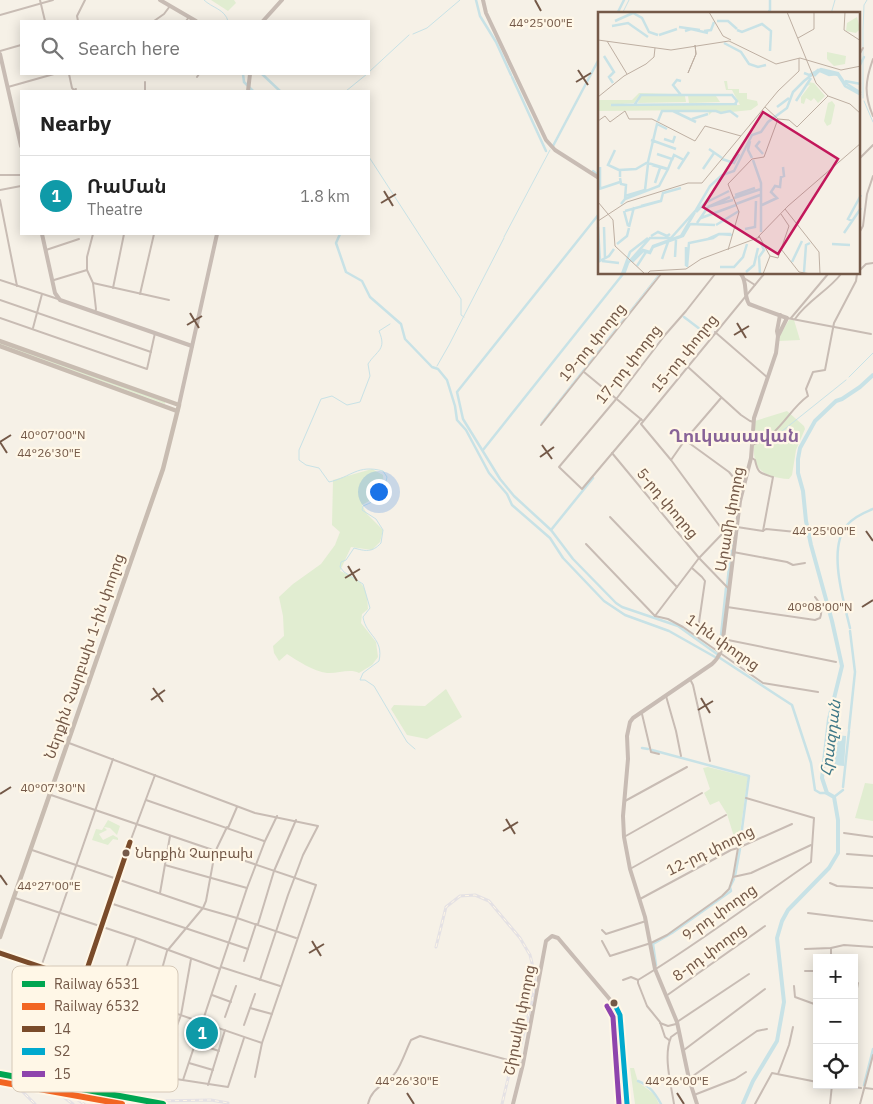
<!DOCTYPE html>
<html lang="en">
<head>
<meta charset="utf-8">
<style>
  :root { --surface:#fff; --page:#f6f6f6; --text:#222; --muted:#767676; --line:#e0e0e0; --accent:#0b8043 }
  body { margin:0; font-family:"IBM Plex Sans","Noto Sans Armenian",sans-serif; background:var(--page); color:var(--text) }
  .controls { position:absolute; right:15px; bottom:15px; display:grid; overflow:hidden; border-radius:0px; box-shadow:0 2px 12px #0003 }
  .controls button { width:45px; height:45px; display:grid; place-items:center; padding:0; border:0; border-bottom:1px solid var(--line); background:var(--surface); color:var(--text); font:25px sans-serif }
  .you { position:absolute; left:378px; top:491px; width:18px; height:18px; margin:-12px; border:4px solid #fff; border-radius:50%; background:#1a73e8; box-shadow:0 0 0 8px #1a73e833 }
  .badge { display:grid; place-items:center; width:32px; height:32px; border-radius:50%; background:var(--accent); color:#fff; font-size:16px; font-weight:700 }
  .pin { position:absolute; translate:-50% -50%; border:2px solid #fff; box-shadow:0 1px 5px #0006 }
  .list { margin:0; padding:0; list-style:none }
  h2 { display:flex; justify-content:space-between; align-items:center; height:65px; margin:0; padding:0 20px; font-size:21px }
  h2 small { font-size:16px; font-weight:400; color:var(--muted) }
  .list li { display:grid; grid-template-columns:32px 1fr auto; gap:15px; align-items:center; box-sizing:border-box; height:80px; padding:0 20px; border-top:1px solid var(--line) }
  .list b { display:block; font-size:19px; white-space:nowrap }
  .list p { margin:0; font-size:16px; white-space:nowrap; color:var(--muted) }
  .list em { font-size:16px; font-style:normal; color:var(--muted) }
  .icon { flex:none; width:28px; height:28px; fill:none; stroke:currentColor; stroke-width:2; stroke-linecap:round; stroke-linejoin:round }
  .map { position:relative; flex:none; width:873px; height:1104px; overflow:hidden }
  .search { position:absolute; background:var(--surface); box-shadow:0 2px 12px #0003; left:20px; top:20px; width:350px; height:55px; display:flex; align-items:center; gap:12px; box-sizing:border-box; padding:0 18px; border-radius:0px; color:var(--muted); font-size:19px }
  .panel { position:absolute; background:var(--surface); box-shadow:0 2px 12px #0003; left:20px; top:90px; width:350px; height:145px; border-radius:0px }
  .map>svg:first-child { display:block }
</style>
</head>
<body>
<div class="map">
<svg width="873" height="1104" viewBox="0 0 873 1104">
  <rect width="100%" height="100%" fill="#f6f1e7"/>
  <g fill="#e1edd1">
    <path d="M211,0h23l2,3 -8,8z"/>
    <path d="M789,320h5l6,20 -21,1 1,-6z"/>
    <path d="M0,342l165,60v2l-165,-60z"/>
    <path d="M787,411l17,15 1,3 -9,21 -4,25 -3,4c-43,-3 -35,-24 -34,-58z"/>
    <path d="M372,469l11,6 1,13 -8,9 -14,8 5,9 16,16 -3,12 -8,8 -21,-3 -11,24c22,10 27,13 28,38l-6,5 -1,9 15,19 2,15 -6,8 -13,8c-9,-5 -22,1 -32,0 -14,-2 -29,-12 -40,-19l-8,7 -5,-8 -1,-7 11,-10 -1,-20 -4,-19 14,-13 28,-20 14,-19 5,-13 -8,-7 1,-45z"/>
    <path d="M446,689l16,28 -35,22 -20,-4 -16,-26 3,-4 31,1z"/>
    <path d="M708,767l40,10 -9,63h-4l-8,-26 -8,-13 -9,4 -6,-12 6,-4 -7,-21z"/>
    <path d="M865,783l8,1v37l-18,-3z"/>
    <path d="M108,820l12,6 -3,9 -7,-7 -6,-1 3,3 -8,4 4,6 10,-5 5,3v2l-5,-1 -5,6 -16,-5 4,-11 6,1z"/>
    <path d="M630,1068h4l4,14 16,12 5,10h-24z"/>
  </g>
  <path fill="#c8e2e6" d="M836,735l10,1 -2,30 -10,-1z"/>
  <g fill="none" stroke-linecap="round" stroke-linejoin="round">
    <g stroke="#c8e2e6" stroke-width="1">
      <path d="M204,0c8,8 21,9 24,21"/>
      <path d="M622,14l7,-14"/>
      <path d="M831,14l4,-14"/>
      <path d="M413,34l14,-6 33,-28"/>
      <path d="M369,72l40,-37"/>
      <path d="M346,91l21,-17"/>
      <path d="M863,98v-68l1,-25 3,-5"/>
      <path d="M864,101l9,21"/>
      <path d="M369,157l92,142v16l3,2"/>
      <path d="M504,237l46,-87"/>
      <path d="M390,324l-11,7c8,19 -2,19 -11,33l2,12 -10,26 -13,3 -15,-9 -11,3 -22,51v10l7,5 13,3 10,14c23,-5 28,-18 54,-11l4,6c-4,19 -7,22 -24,29l-1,4 14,9 7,11 -2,13c-9,10 -16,8 -27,5l-8,12 -5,2 -1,5 4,5 19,12 7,24 -7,9c3,19 21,21 16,44l-16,12 -3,7h5l9,6 33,56 8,7"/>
      <path d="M437,366l12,-21 55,-107"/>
      <path d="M849,377l24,-24"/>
      <path d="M541,423l118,-149"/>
      <path d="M776,436l70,-56"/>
    </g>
    <g stroke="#c8e2e6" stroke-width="2.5">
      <path d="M476,0l4,16 16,26 15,33"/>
      <path d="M617,14l7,-14"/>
      <path d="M767,14l3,-4v-10"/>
      <path d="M859,67l5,-10"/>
      <path d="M243,74l1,8 9,9"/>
      <path d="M262,74l18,17"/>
      <path d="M512,77l34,74"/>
      <path d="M553,146l46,-87"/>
      <path d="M593,171l6,5"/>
      <path d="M599,214l-142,178 6,27 37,60 14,17 37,34 22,29 43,44 6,4 56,19 39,28"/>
      <path d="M340,234l-4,9 10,29 16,9 8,16 31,27 4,15 27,28 6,2 9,11 8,26 2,14 9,10 23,43 18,21 5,11 38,33 13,20 41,43 21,14 44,16 46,26"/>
      <path d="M684,317l25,19"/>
      <path d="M483,450l140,-176"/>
      <path d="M551,530l42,-52"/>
      <path d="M727,586l5,-46"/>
      <path d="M850,628c-6,-26 -23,-80 -3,-103 7,-8 16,-12 26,-16"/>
      <path d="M717,650l3,-5 6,-57"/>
      <path d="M720,658l72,47 19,58 4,27 5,3h7"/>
      <path d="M849,729l6,-57 -5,-41"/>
      <path d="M642,748l6,1"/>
      <path d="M652,750l97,26 -9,68"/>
      <path d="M843,787l6,-56"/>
      <path d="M834,797l9,-7"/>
      <path d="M735,876l5,-27"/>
      <path d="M656,965l-3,-21 19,-11 59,-42 -1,-4 4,-8"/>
      <path d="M638,1081c12,5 17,12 23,23"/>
      <path d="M864,1085l9,-36"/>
    </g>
    <path stroke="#c8e2e6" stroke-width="4" d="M743,1104l10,-23 24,-40 7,-39 -7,-64 5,-17 6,-11 41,-42 9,-15v-33l-4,-23 -7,-4 -5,-15 7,-59 13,-53 -10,-45 -21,-76 -5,-24 -3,-30 -5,-18v-14l2,-11 15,-27 21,-20 6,-2 18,-12 13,-12"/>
    <g stroke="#c8bcb4" stroke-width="2">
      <path d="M40,0l5,21"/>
      <path d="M0,15l53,-15"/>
      <path d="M78,21l-1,-5 8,-16"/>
      <path d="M154,21l10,-7 6,-8"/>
      <path d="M186,21l3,-4"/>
      <path d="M0,51l21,-6"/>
      <path d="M859,55l4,-7"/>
      <path d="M873,59c-8,22 -9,36 0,57"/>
      <path d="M69,74l3,14 2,2 2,-1"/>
      <path d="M197,77l2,-3"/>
      <path d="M8,87l46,-13"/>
      <path d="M145,91v-9"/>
      <path d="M859,159l14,-14"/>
      <path d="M0,175h21"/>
      <path d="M0,190l21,-4"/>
      <path d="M0,200l17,86"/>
      <path d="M859,233l4,-7 4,-32 6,-18"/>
      <path d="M93,234l-6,23v13l6,13 3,26 -1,4"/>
      <path d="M46,250l33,-11"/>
      <path d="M859,271l7,-7 7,-1"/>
      <path d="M744,278l11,7"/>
      <path d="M0,280l58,19"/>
      <path d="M54,280l33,-10"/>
      <path d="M93,283l76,17"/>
      <path d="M113,288l11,-54"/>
      <path d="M140,294l14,-60"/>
      <path d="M0,300l151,52"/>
      <path d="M0,318l147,51 8,-36"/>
      <path d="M787,318l84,16"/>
      <path d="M791,318l37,-44"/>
      <path d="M795,319c12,-18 33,-28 46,-45"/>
      <path d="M33,328l9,-34"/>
      <path d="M715,332l53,46"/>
      <path d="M688,367l53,48 9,6 4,1"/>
      <path d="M584,372l58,48"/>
      <path d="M641,419l-59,70 -23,-22 58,-69 48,-63 21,-24 29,-37"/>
      <path d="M541,425l120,-151"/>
      <path d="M685,440l44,32 14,17"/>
      <path d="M752,445c27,-8 36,-35 56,-49l-2,-7 7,-17 12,-2 9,-47 22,-42 1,-7"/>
      <path d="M612,453l87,105 29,30"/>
      <path d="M752,458l3,2c3,14 5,13 18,17l-10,54"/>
      <path d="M671,460l14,-20 36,-42"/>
      <path d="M610,517l67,70"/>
      <path d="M737,527l26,4 3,-2 30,3"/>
      <path d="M734,539l-6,-2 -4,-5 -53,-72 -30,-36 123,-150"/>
      <path d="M586,544l69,72 13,3 15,8 80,56 55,9"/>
      <path d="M733,552l54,10 6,3 12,-2"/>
      <path d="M692,568l10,9 3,4 -8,55"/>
      <path d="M727,607l88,13 5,-2c3,-7 0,-16 -5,-21"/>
      <path d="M655,616l44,-58 24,-25"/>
      <path d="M723,639l113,23"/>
      <path d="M690,679l3,6 17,76"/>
      <path d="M666,696l10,35 5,25"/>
      <path d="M642,714l9,38 8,2"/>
      <path d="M69,743l186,70 63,13 -15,29 -15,40 -28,85"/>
      <path d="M51,795l265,90 -54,158 -7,34"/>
      <path d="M146,800l118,41"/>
      <path d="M625,801l62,-34"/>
      <path d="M228,828l9,-21"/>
      <path d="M844,833l29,4"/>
      <path d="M624,837l78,-44"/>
      <path d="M32,850l170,58 35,10 59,20"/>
      <path d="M847,854l26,2"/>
      <path d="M165,865l82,23"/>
      <path d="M630,869l96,-54"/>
      <path d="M733,877l18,-4 60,-28"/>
      <path d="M830,883l7,3 36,2"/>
      <path d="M160,893l10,-57"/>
      <path d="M15,898l121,40 84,31"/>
      <path d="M640,899l91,-49 7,-2 54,-24"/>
      <path d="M110,903l138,46"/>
      <path d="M808,913l65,8"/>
      <path d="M258,924l16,-53 22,-51"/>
      <path d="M602,930l4,4 40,-13"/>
      <path d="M602,941l8,15 41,-13 16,-8 55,-39 7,-7 4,-12 5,-29"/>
      <path d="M805,949l26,-1 13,-3 29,2"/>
      <path d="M0,953l262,90"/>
      <path d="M831,958v-10"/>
      <path d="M244,961l12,-37"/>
      <path d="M26,963l-3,27 2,3 117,41"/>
      <path d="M41,967l72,-208"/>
      <path d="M221,967l59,19"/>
      <path d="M805,971h12"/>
      <path d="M623,980l8,-3 7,3c60,-36 116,-79 173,-118l3,-44 -68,-20"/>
      <path d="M638,980v3l9,23 13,16 5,15 4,3"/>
      <path d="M794,986l1,11 22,8"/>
      <path d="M118,993l18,-55"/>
      <path d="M212,995l19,7"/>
      <path d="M666,996l99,-70"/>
      <path d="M854,1004l4,-21"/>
      <path d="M152,1005l15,-54 36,-43 3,-7 9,-49 12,-25"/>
      <path d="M250,1008l22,6"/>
      <path d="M225,1017l11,-31"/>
      <path d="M23,1018l86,25 25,10"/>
      <path d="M677,1022l72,-48"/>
      <path d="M660,1023l8,3 8,-2"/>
      <path d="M244,1025l11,-31"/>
      <path d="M195,1043l24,8"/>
      <path d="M684,1050l81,-61"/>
      <path d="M189,1063l24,7"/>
      <path d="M131,1072l-2,-3 5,-16 19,-46"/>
      <path d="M778,1074l11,-29 4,-18"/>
      <path d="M690,1078l67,-47 10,-2"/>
      <path d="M183,1080l64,-192 18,-47 12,-25"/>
      <path d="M65,1081l18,-100 47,-139 25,-67"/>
      <path d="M131,1081c2,-25 16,-49 26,-73"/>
      <path d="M156,1081l20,-2 52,8 16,-49"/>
      <path d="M125,1083l6,-2h25l25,-66 10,-56"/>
      <path d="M208,1085l17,-55"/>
      <path d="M841,1085l20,3"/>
      <path d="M102,1088l7,-45"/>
      <path d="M865,1088l8,1"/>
      <path d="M694,1095l41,-16 11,-7"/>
      <path d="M368,1104c4,-18 18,-18 28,-32 6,-9 10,-22 15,-32l9,-4 103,28"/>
      <path d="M674,1104c-3,-20 -11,-48 -3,-67l7,-5"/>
      <path d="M755,1104l17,-31 45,9"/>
      <path d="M830,1104l2,-19"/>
      <path d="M860,1104l13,-49"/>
    </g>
    <g stroke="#c8bcb4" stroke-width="4">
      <path d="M160,0l36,21"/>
      <path d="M483,0l3,13 60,127 9,10 44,28"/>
      <path d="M263,21l19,-21"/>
      <path d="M0,54l21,92"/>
      <path d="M248,91l2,-17"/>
      <path d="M42,234l13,59 5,7 132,46"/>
      <path d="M741,274c7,9 2,20 8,30l38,14 -9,18"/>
      <path d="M179,405l38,-171"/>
      <path d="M513,1104l10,-40 23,-123 6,-5 6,2 60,71 9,95"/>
      <path d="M697,1104l-8,-25 -12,-57 -22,-53 -10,-52 -15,-48 -6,-32 -1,-21 5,-57 -1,-23 3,-14 3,-4 79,-54c8,-7 10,-15 11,-25l17,-138 11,-43 3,-40 22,-65 2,-17 -1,-5 3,-16"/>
    </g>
    <g stroke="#c8bcb1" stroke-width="4.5">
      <path d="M0,341l179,64 -16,64 -163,468"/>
      <path d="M0,346l177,65"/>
    </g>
    <g stroke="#e4e1e4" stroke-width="3">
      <g id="rail">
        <path d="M436,947l10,-40 14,-11 15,-1 14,6 31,37 10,17 4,16 1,10 -3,20 -11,43 -10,22 -9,38"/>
        <path d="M0,1076l62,20 11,8"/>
        <path d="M14,1083l21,21"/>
        <path d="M68,1093l16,11"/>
        <path d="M140,1098l24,4"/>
        <path d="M159,1101l52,-1 17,3"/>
      </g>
    </g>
    <use href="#rail" stroke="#fff7e7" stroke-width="1" stroke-dasharray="4" stroke-linecap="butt"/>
    <g stroke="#fff7e7" stroke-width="9">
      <g id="bus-1">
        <path d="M0,953l83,28"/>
        <path d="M83,981l47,-139"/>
      </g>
    </g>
    <g stroke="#fff7e7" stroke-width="9">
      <path id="bus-2" d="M614,1003l6,12 7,89"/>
    </g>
    <g stroke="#fff7e7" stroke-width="9">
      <path id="bus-3" d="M607,1006l6,11 6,87"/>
    </g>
    <use href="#bus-1" stroke="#7a4b2a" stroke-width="5"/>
    <use href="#bus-2" stroke="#00a9ce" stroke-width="5"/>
    <use href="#bus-3" stroke="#8e44ad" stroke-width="5"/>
    <g stroke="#fff7e7" stroke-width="10">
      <path id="rail-1" d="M0,1074l163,30"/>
    </g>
    <g stroke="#fff7e7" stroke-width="10">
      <path id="rail-2" d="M0,1082l122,22"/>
    </g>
    <use href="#rail-1" stroke="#00a651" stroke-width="6"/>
    <use href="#rail-2" stroke="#f26522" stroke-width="6"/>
  </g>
  <path fill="none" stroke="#745948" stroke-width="2" d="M535,0l6,11M578,70l10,15M576,82l15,-9M384,191l9,15M381,203l15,-9M190,313l9,15M737,323l9,15M187,325l15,-9M734,335l15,-9M0,442l7,11M0,442l11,-7M542,445l10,14M540,457l14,-10M866,531l7,10M348,566l9,15M345,578l15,-9M862,607l11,-7M153,688l10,14M701,698l9,15M151,700l14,-10M698,710l15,-9M0,794l11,-7M506,819l9,15M503,831l15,-9M0,875l7,10M312,941l9,15M309,953l15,-9M407,1093l7,11M677,1093l7,11"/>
  <g fill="#745948" stroke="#fff7e7" stroke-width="2">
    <circle cx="126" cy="853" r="4.5"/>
    <circle cx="614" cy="1003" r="4.5"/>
  </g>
  <g text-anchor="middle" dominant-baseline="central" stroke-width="4.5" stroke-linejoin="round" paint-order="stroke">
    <g font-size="14" fill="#745948" stroke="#fff7e7" text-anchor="start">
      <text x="135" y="853">Ներքին Չարբախ</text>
    </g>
    <g font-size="15" fill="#745948" stroke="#fff7e7">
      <text transform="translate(592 342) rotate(-51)">19-րդ փողոց</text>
      <text transform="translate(684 353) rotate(-51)">15-րդ փողոց</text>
      <text transform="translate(628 364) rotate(-52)">17-րդ փողոց</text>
      <text transform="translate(668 503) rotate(50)">5-րդ փողոց</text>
      <text transform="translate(729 519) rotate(-80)">Արամի փողոց</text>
      <text transform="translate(723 642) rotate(35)">1-ին փողոց</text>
      <text transform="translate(84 656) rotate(-71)">Ներքին Չարբախ 1-ին փողոց</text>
      <text transform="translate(710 850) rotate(-26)">12-րդ փողոց</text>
      <text transform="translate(719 912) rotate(-35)">9-րդ փողոց</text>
      <text transform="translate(709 952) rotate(-36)">8-րդ փողոց</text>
      <text transform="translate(519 1020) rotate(-79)">Շիրակի փողոց</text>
    </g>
    <g font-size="16" font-style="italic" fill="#417988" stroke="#fff7e7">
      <text transform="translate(830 738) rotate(-83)">Հրազդան</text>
    </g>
    <g font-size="18" font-weight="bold" fill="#886398" stroke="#fff7e7">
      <text x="734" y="435">Ղուկասավան</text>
    </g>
  </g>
  <g transform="translate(598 12)">
    <rect width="262" height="262" fill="#f6f1e7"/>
    <path d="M259,5l3,12 -4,4 -10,-2 1,-8zM229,40l19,4 -1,8 -11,2 -7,-7zM126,69h3l1,8h11v4h8v6l10,2 1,4 -7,5 -30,3 -7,-3 -5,5 -1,-5 -110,1v-11h34l7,-7 33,1 -2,1 15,1 1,6 -48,1 2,-8 -6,8 -25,2h131l-8,-15h-6zM210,70l6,1 11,13 -7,7 -4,-5 -3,3 -5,-3 -2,6 -3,-1v-6l9,-12 -4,1zM90,84h28l4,6 -31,1zM234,89l3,4 -4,19 -4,2 -3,-5 4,-18z" fill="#e1edd1"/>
    <path fill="none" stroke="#c8e2e6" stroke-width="2.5" d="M17,9l18,-8 9,5 7,14 9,3M119,9h11l9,8M14,14l16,-3 20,14M81,15l21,3M139,18l5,2 20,-8 9,7 -1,20M87,19l6,-2 17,4M106,19l7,-1 3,-8M61,23l18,-6M126,31l17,9 8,12 9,3 8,-2M6,44l10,16 -5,5 4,6M206,61l5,2 12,-6 17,4 6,9 17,11M216,64l5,-5 19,4 6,9M247,69l16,3M83,83l-8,-10 4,-5 4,1M198,89l15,-23M37,92l6,-9h91l5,6 -2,3M13,93l126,-1M179,95l12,-9M75,99l23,11M94,107l16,-5M60,109l4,-10h54l5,2 9,-2 8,6M66,127l9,3 2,-6M53,128l25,9M152,129l-2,9 4,8M162,129l-4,5 7,8M111,137l13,9M17,138l-7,15 11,5M124,147l12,4 5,-9M74,148l2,-5 10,5M155,148l8,23v49M50,151l20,6 4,-10 -15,-5M54,153l15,4M2,155v22M80,157l11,-17M105,157l11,-16M22,165v-7l16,-1 12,-7 9,-38 10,5M22,166l1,6 5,1 -1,14M57,171l5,-15M1,177l21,-7M137,183l20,-7M27,184l20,-6 3,-26M136,186l27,-9M109,190l22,-11M23,192l4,-5 34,-13 9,-17M138,192l24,-9M164,193l15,-7 -6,-6 4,-6 5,1 1,-10 3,-1 -1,-9M43,194l19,-5M113,194l22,-6M110,195l22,-10M26,199l4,15M27,199l36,-10 2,-8 18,-5M98,200l13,-13M103,206l35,-13M254,209l-4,-2 13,-24M99,211l11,-16M92,212l25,1M93,212l24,1M118,213l23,-14M0,215l2,34M6,215l1,32M31,215l5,-20M147,217l10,-2 1,-26M246,221l17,-25M53,224l7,-4 9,4 3,-2M110,227l11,-5 13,1M19,232l10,-8 2,-8M234,232l18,1M77,245l1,-17M64,247l6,-17M35,248l10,-10 7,2 3,-6 28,-10 14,-24M4,249l17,2M0,250l11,-6 5,-7M34,250l11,-11 7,2 3,-6 30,-11 7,-12M194,250l10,-21M39,254l9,-14M88,254v-19M89,255l2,-24 24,-5 6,-4h12M122,255h14l9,-10 4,-13M148,260l8,-7 4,-17M206,260l2,-27 4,-2M24,262l8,-22 18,-14M26,262l4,-11 22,-25h21l25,-28 14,-24 12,-11 12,-4 18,-36 9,-3 7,-10 19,-14 6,-16 11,-11 14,-11 11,5 9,-1 7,12 16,9M162,262l-1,-17 5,-7 -3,-7"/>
    <path fill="none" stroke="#beafa2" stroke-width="1" d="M111,0l14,24 8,4M189,0l29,71 12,13 22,8 11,10M247,0l-1,18 17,11M200,26l16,-9v-17M0,28l73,10 58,-9 47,23 24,-6 41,12 20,-4M9,29l20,33M97,33l1,9 -8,19 8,-19zM0,85l26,-21 22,-12 8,-7 1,-9M167,95l13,12 11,1 8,7M0,109l7,-5 5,6 15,-11 4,8h23l43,22 10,-15 36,10M199,115l31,-31M0,190l15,18 2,26 30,28M187,197l34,43 1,22M0,209l29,-19 61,-19h14l76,-92 21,-20v-13M161,224l11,20M160,225l30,-31 73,-63M183,237l18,23 12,2M130,238l11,-38 -11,-28 24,-25 12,-2 14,-38M172,244l8,2 11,-32 -8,-12M49,262l3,-3 36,-2 15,-10 59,-22M165,262l7,-18"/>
    <path fill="#c2185b" fill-opacity="0.15" stroke="#c2185b" stroke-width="2.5" d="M165,100l75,47 -60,95 -75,-47z"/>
    <rect width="262" height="262" fill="none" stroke="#745948" stroke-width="2.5"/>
  </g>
  <rect x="12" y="966" width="166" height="126" rx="8" fill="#fff7e7" stroke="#d5c8b7" stroke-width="1"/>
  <rect x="22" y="981" width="23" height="6" fill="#00a651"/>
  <rect x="22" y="1003" width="23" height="7" fill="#f26522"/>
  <rect x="22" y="1026" width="23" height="6" fill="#7a4b2a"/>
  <rect x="22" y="1048" width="23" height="7" fill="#00a9ce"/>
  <rect x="22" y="1071" width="23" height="6" fill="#8e44ad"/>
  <g font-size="14" fill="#745948">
    <text x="54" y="989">Railway 6531</text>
    <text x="54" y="1011">Railway 6532</text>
    <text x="54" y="1034">14</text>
    <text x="54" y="1056">Տ2</text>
    <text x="54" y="1079">15</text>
  </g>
  <g font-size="12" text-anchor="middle" fill="#745948" stroke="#fff7e7" stroke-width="4.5" stroke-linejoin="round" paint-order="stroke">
    <text x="541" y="27">44°25'00"E</text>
    <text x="53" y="439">40°07'00"N</text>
    <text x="49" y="457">44°26'30"E</text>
    <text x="824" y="535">44°25'00"E</text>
    <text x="820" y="611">40°08'00"N</text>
    <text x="53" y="792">40°07'30"N</text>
    <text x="49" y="890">44°27'00"E</text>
    <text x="407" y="1085">44°26'30"E</text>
    <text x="677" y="1085">44°26'00"E</text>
  </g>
</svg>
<div class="controls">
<button>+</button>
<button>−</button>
<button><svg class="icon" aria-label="locate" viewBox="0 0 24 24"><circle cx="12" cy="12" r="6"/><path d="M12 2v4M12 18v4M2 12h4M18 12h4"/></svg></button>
</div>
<div class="you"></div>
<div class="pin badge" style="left:202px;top:1033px;background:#0f9aa8">1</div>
<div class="search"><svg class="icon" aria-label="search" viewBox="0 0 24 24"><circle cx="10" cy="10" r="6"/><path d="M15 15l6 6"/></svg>Search here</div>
<section class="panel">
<h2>Nearby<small></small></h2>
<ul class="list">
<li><span class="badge" style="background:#0f9aa8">1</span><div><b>ՌաՄան</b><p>Theatre</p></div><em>1.8 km</em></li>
</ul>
</section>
</div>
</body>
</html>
